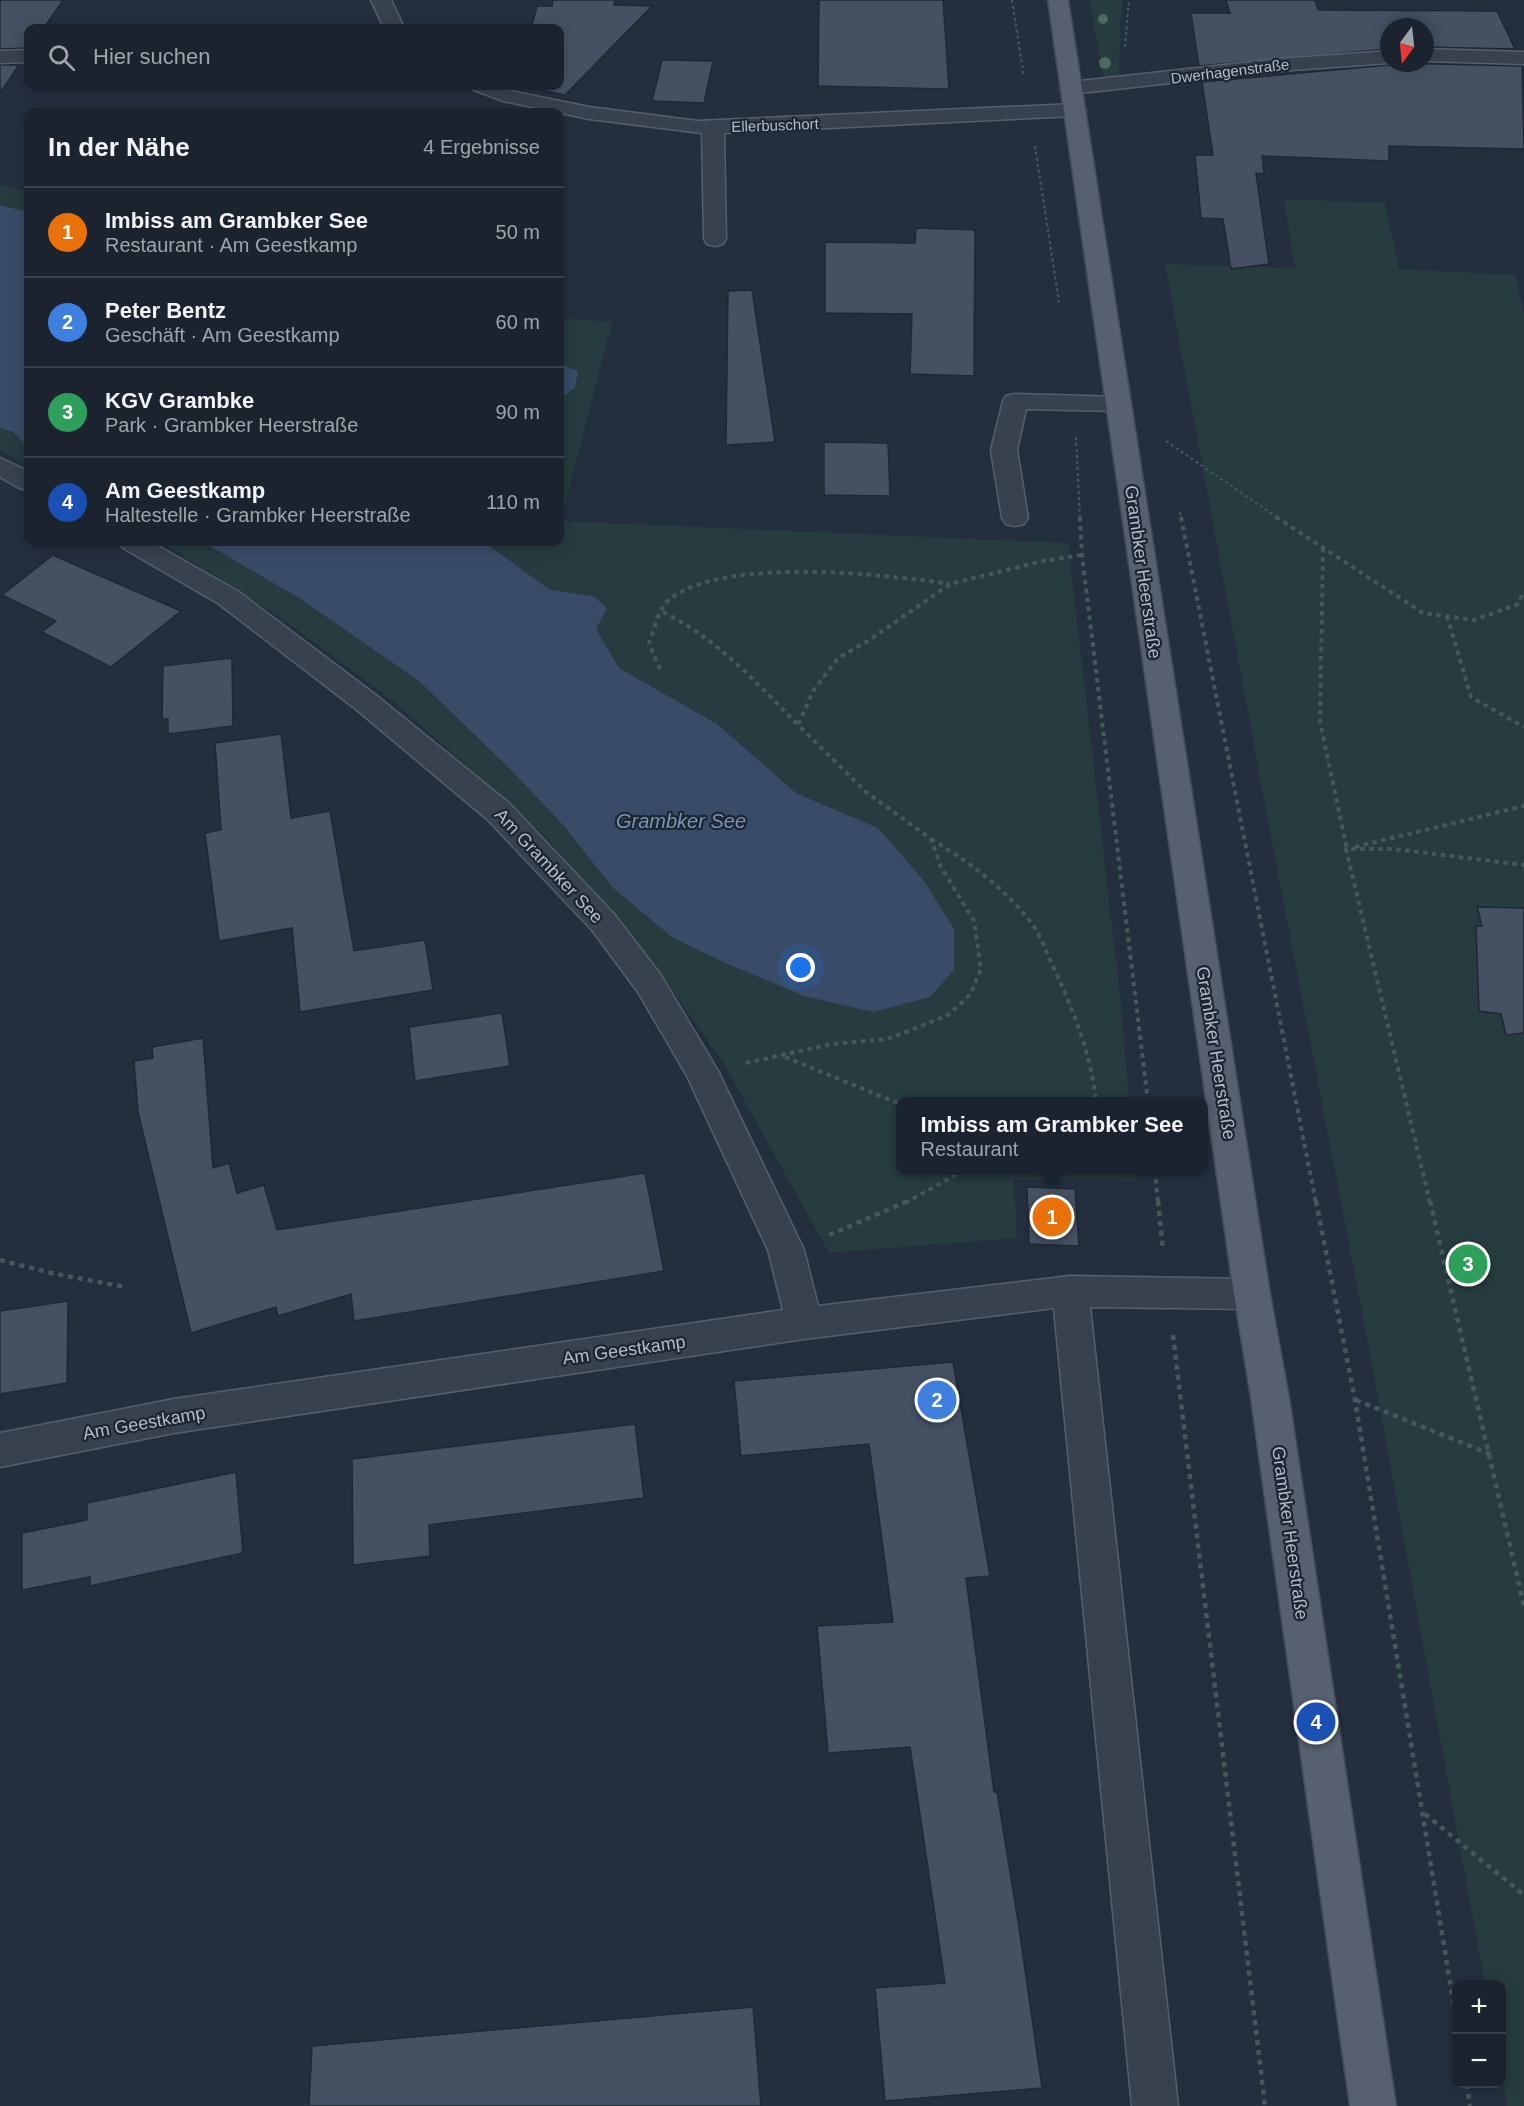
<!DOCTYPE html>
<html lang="de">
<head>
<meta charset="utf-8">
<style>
  :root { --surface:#1b232e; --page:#282f3a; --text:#f1f3f6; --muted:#a0a4aa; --line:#39404a; --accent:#b45309 }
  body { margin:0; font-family:Helvetica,sans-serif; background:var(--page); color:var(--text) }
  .controls { position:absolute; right:18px; bottom:18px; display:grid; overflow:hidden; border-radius:12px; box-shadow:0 3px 15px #0003 }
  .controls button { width:54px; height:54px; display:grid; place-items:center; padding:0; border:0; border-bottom:2px solid var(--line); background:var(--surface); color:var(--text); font:30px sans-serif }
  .compass { position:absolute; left:1380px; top:18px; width:54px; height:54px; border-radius:50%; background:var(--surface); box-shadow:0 3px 15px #0003; rotate:195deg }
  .you { position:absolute; left:801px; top:968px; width:21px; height:21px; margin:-15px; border:4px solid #fff; border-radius:50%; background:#1a73e8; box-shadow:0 0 0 9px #1a73e833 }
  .badge { display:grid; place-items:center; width:39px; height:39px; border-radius:50%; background:var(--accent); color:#fff; font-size:20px; font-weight:700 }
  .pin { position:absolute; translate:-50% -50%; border:3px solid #fff; box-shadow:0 2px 6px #0006 }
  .popup { position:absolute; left:896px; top:1097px; width:312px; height:78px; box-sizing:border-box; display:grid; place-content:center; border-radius:12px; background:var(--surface); filter:drop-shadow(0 2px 4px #0005); font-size:20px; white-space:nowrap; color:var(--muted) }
  .popup b { font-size:22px; color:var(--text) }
  .popup::after { content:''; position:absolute; left:50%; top:100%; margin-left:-12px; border:12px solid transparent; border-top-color:var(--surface) }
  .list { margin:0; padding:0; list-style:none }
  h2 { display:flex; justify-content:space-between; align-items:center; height:78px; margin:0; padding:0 24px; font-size:26px }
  h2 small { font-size:20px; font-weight:400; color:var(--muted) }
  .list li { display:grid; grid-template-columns:39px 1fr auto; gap:18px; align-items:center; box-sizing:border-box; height:90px; padding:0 24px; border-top:2px solid var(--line) }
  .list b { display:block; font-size:22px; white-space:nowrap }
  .list p { margin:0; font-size:20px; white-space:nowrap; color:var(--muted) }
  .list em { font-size:20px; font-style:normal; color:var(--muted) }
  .icon { flex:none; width:33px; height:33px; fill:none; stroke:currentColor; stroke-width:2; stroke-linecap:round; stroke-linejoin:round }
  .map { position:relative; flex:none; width:1524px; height:2106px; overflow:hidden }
  .search { position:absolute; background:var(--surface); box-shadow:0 3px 15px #0003; left:24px; top:24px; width:540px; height:66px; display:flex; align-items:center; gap:15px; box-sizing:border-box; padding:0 21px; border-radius:12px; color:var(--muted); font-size:22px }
  .panel { position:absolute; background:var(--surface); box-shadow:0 3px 15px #0003; left:24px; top:108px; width:540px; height:438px; border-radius:12px }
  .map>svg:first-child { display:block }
</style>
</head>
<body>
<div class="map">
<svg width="1524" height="2106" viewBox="0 0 1524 2106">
  <rect width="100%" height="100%" fill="#242f3e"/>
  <g fill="#263c3f">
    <path d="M1089,0h34l-3,27 -1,52 -15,-1z"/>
    <path d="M0,184l28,8v20l-28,-7z"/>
    <path d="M1284,199l101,4 14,66 116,6 9,39v1792h-17l-5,-32v-90h-17l-117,-641 -96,-501 -107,-578 130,4z"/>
    <path d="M560,318l52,4 -51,199 507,22 53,462 8,96 -229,1v68h236l1,11 -123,-1 3,58 -188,15 -106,-191 -76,-107 -107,-124 -152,-134 -110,-81 -117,-74h42l96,56 120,83 92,89 52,55 50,63 112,75 79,33 69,16 5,-184 -82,-35 -79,-69 -98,-56 -23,-39 -3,-33 -43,-5 -66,-49h76v-145h2l16,-26 -18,-7z"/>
    <path d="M0,428l13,4 15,15v19l-28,-16z"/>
  </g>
  <g fill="#394c67">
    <path d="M0,205l28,7v235l-15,-15 -13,-4z"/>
    <path d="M560,364l18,7 -3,17 -13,9h-2z"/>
    <path d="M203,542h281l66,48 43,6 14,12 -11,21 23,39 98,56 79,69 82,35 46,53 30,48v41l-24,27 -57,15 -69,-16 -79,-33 -53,-26 -59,-49 -50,-63 -52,-55 -92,-89 -120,-83z"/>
  </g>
  <g fill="#455162" stroke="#1f2835" stroke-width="1.5">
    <path d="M0,0h63l-19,28h-16v20l-28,1z"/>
    <path d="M553,0h62l-1,5 38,1 -87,89 -43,-9h38v-58h-29l6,-22h15z"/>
    <path d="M819,0h124l6,89 -131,-3z"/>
    <path d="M1226,0h89l3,10 179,1 18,38 -90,-2v-20h-36v22l-190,17 -8,-53h39z"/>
    <path d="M662,60l51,1 -9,42 -52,-2z"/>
    <path d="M1391,63l131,3 2,83 -135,-3v15l-127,-5 2,18 -8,-1 13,91 -38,5 -8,-50 -22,-1 -6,-63h18l-11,-73 187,-17z"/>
    <path d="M0,65h19l-19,28z"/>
    <path d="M916,228l59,2 -1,146 -64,-2 2,-60 -87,-1v-71l90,1z"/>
    <path d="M752,290l23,152 -49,3 2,-154z"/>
    <path d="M824,442l64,1 2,53 -66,-1z"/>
    <path d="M53,555l29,13 99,43 -70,56 -69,-35 14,-11 -54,-26z"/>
    <path d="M232,658l1,68 -65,8v-15h-6l1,-53z"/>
    <path d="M281,734l10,84 39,-7 24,140 71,-11 8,50 -133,22 -8,-84 -73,13 -14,-108 16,-3 -6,-87z"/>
    <path d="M1477,907l47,1v125l-18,2 -5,-21 -22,-3 -3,-85h6z"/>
    <path d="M502,1013l8,53 -95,15 -6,-54z"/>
    <path d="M203,1038l10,130 16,-5 8,30 27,-8 13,45 368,-57 19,98 -310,50 -3,-27 -73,22 -2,-9 -85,26 -53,-221 -4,-51 19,-3 -1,-11z"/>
    <path d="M1027,1187l48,2 4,57 -50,-2z"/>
    <path d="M68,1301l-1,82 -67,11v-83z"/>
    <path d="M953,1362l37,214 -24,2 28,214h3l21,129 24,167 -157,13 -10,-113 70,-5 -35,-236 -82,6 -11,-127 76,-4 -24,-178 -128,12 -7,-75z"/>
    <path d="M635,1424l9,74 -215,27 1,31 -77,9 -1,-106z"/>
    <path d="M236,1472l7,81 -153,33v-9l-68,13v-57l65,-13v-17z"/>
    <path d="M753,2007l8,99h-452l3,-60z"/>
  </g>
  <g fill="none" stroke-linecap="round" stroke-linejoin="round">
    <g stroke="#565f6c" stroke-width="3">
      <g id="minor">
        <path d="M371,0h20l13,28h-20z"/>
        <path d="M1425,49l99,3v12l-99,-3z"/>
        <path d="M28,50v12l-28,1v-12z"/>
        <path d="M1389,51v12l-110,8 -208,23 -7,-2 -4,-4 4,-4 7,-2 208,-23z"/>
        <path d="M470,86h29l16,6 74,15 109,14 377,-17 8,1 3,5 -3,5 -8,1 -351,17 2,106 -3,5 -8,2 -8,-2 -3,-5 -2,-106 -113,-14 -86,-18 -29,-11z"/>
        <path d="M1015,394l104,3 9,2 3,5 -3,5 -9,2 -93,-2 -9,41 11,68 -4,6 -9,2 -9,-2 -4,-6 -11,-68 12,-49 3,-5z"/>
        <path d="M0,458l28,13v19l-9,-2 -19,-11z"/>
        <path d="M119,542h32l88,50 138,104 133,108 104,110 46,60 58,97 86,179 14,56 252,-30 182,3 13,4 5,11 -5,11 -13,4 -162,-2 88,799h-46l-78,-798 -250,31 -630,94 -174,34v-34l174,-34 609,-89 -15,-60 -81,-174 -49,-84 -46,-62 -104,-110 -131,-110 -138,-106 -96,-56z"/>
      </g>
    </g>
    <g stroke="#414a57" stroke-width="3">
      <path id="major" d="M1048,0h20l202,1294 19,104 107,708h-46l-99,-708 -17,-104z"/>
    </g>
    <g stroke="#44595c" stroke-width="2" stroke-dasharray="3 3" stroke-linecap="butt">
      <path d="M1012,0l12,77"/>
      <path d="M1125,47l4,-47"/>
      <path d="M1035,146l24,156"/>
      <path d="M1076,437l4,81"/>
      <path d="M1166,441l112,77"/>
      <path d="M1180,512l1,6"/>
    </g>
    <g stroke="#44595c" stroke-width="4" stroke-dasharray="4.5 4.5" stroke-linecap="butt">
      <path d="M1080,517l2,38 66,547"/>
      <path d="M1181,517l135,686"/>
      <path d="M1276,517l147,96 51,7 44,-16 6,-13"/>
      <path d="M1323,548l-3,174 27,127"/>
      <path d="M663,612c54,27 93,70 135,113"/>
      <path d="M1447,616l24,81 53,30"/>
      <path d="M660,669l-11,-26c6,-14 9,-36 22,-45 56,-41 212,-24 279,-14"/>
      <path d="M931,839c37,22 72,48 99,82 9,12 15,27 21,41 21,45 40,90 45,140"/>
      <path d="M1355,847l169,-41"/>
      <path d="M785,1057l115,47"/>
      <path d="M746,1063l86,-19 56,-5 38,-15 22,-9 22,-20 11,-26 -7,-48 -33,-54 -10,-28 -65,-47 -68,-67 15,-34 25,-33 30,-17 82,-57 93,-23 39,-6"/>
      <path d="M1155,1170l3,33"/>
      <path d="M905,1203l47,-26 8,-7"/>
      <path d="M1430,1203l-84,-354h49l129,16"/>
    </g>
    <g stroke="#44595c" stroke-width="4.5" stroke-dasharray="5 5" stroke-linecap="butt">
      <path d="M1158,1201l5,49"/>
      <path d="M1316,1201l39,199 101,619"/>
      <path d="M1430,1201l94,405"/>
      <path d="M829,1235l79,-34"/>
      <path d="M0,1260l51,13 74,14"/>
      <path d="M1173,1335l92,771"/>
      <path d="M1356,1400l134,54"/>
      <path d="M1425,1814l99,81"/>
      <path d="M1467,2084l3,22"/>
    </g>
    <use href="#minor" fill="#38414e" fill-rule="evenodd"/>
    <use href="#major" fill="#56606e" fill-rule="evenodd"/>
  </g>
  <g fill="#4b6a5d">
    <circle cx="1103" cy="19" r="5"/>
    <circle cx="1105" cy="63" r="6"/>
  </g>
  <g text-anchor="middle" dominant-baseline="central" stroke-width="4.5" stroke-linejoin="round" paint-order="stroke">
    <g font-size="15" fill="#b4bcc9" stroke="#1d2633">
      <text transform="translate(1230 71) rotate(-7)">Dwerhagenstraße</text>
      <text transform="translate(775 125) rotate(-2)">Ellerbuschort</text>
    </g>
    <g font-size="18" fill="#b4bcc9" stroke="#1d2633">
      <text transform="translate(1143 572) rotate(82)">Grambker Heerstraße</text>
      <text transform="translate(549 866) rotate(47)">Am Grambker See</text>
      <text transform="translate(1216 1053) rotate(81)">Grambker Heerstraße</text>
      <text transform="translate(624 1350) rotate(-8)">Am Geestkamp</text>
      <text transform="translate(144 1423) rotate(-10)">Am Geestkamp</text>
      <text transform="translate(1290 1533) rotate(82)">Grambker Heerstraße</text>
    </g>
    <g font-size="20" font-style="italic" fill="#7c92b1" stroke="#1d2633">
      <text x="681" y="821">Grambker See</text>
    </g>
  </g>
</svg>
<div class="controls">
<button>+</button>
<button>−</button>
</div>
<svg class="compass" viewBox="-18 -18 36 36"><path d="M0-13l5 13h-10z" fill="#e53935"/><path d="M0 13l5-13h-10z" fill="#a0a4aa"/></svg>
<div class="you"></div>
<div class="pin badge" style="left:1052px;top:1217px;background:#e8710a">1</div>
<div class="popup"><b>Imbiss am Grambker See</b>Restaurant</div>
<div class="pin badge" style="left:937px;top:1400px;background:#3f7fe0">2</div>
<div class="pin badge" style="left:1468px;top:1264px;background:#2e9e5b">3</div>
<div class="pin badge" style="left:1316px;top:1722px;background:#1a4fb4">4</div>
<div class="search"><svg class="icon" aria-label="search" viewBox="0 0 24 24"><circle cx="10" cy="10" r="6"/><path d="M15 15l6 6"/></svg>Hier suchen</div>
<section class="panel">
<h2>In der Nähe<small>4 Ergebnisse</small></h2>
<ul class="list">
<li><span class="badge" style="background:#e8710a">1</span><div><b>Imbiss am Grambker See</b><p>Restaurant · Am Geestkamp</p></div><em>50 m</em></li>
<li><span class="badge" style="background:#3f7fe0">2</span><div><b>Peter Bentz</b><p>Geschäft · Am Geestkamp</p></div><em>60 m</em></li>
<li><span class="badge" style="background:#2e9e5b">3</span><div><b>KGV Grambke</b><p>Park · Grambker Heerstraße</p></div><em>90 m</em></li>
<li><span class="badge" style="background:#1a4fb4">4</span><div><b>Am Geestkamp</b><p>Haltestelle · Grambker Heerstraße</p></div><em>110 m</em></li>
</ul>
</section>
</div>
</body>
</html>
